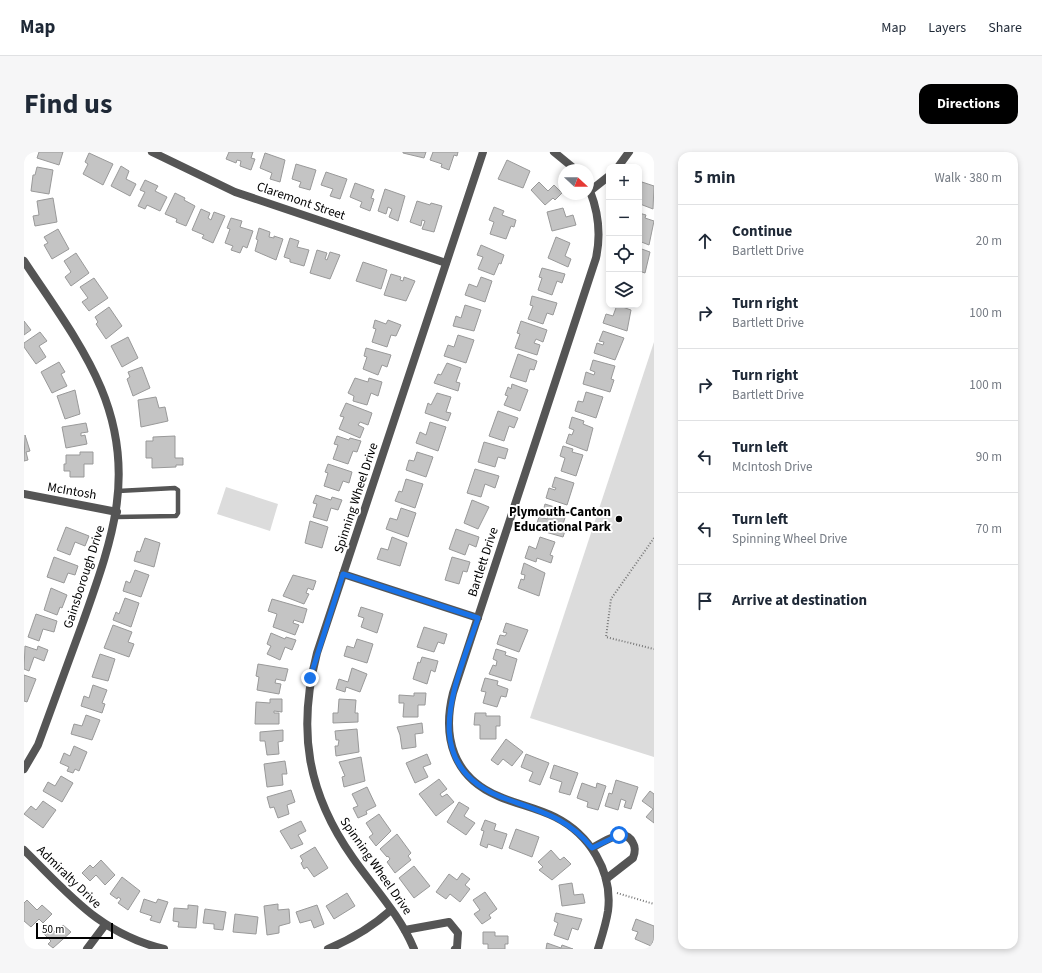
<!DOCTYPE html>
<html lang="en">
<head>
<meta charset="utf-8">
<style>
  :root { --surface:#fff; --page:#f6f6f7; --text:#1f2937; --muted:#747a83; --line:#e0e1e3; --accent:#000 }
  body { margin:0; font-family:"Source Sans 3",sans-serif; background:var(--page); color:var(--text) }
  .controls { position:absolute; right:12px; top:12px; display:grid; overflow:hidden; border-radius:8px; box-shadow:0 2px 6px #0003 }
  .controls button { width:36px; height:36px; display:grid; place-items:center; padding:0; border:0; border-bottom:1px solid var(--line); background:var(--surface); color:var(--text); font:20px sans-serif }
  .compass { position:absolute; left:534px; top:12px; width:36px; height:36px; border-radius:50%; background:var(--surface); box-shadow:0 2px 6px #0003; rotate:111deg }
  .scale { position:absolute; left:12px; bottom:10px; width:77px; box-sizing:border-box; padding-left:4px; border:2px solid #000; border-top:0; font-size:11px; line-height:14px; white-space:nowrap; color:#000; -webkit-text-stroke:3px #fff; paint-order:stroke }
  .stop { position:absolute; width:12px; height:12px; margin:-9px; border:3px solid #1a73e8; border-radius:50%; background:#fff }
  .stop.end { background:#1a73e8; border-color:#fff; box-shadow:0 1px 4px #0008 }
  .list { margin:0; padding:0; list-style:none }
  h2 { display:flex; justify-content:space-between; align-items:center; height:52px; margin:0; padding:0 16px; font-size:17px }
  h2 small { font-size:13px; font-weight:400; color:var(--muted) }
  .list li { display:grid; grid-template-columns:26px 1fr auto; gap:12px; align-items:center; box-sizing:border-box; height:72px; padding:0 16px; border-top:1px solid var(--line) }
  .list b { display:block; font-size:15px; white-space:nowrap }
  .list p { margin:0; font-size:13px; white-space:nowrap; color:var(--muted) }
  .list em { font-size:13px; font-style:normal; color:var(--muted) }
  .icon { flex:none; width:22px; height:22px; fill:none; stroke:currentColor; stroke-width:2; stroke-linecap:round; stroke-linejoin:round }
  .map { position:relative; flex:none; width:630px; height:797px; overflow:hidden; border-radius:12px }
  header { display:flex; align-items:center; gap:24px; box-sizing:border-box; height:56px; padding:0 20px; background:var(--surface); border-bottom:1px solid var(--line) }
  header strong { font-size:19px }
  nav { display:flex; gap:22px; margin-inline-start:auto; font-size:14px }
  .intro { display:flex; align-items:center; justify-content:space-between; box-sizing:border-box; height:96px; padding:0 24px }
  h1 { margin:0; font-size:28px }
  .button { padding:10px 18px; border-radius:12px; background:var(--accent); color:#fff; font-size:14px; font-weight:700 }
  main { display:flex; gap:24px; padding:0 24px }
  aside { flex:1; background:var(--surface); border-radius:12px; box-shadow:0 2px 6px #0003 }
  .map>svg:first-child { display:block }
</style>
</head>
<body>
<header>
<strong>Map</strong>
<nav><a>Map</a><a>Layers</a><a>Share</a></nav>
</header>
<div class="intro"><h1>Find us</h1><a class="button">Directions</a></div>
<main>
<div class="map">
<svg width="630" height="797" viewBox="0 0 630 797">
  <rect width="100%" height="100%" fill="#fff"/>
  <g fill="#dcdcdc">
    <path d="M630,190v415l-124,-39z"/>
    <path d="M202,335l52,17 -8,27 -53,-17z"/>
  </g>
  <g fill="#c4c4c4" stroke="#999">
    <path d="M15,0h24l-4,13 -22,-7z"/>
    <path d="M205,0h24l-2,6 4,1 -4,11 -11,-4 1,-5 -4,-1 -1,3 -10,-4z"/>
    <path d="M402,0l-2,6 -21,-5v-1z"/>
    <path d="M409,0h25l-1,4 -3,-1 -5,15 -8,-3 1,-3 -12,-4z"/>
    <path d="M65,1l24,11 -10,21 -20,-11 5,-10 -3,-2z"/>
    <path d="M241,1l20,7 -5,22 -10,-3 2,-6 -12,-5z"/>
    <path d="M483,8l23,11 -7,17 -25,-9z"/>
    <path d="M272,12l20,6 -6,20 -11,-3 2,-5 -9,-3z"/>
    <path d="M97,14l8,5 -3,8 10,5 -6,12 -19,-10z"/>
    <path d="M13,15l16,3 -4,24 -18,-3 2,-16h2z"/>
    <path d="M302,20l21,7 -7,20 -10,-3 3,-7 -12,-4z"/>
    <path d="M121,28l13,6 -3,5 12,6 -7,14 -13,-6 -2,4 -7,-3 7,-14 -5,-2z"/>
    <path d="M515,30l9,9 6,-6 8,8 -7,7 -2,-2 -8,7 -14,-15z"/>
    <path d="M618,30l12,4 -1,23 -13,-5 -1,3v-15z"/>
    <path d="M331,31l19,7 -3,8 3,1 -4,12 -10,-4 2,-5 -12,-5z"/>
    <path d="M361,37l20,7 -7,25 -9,-4 3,-8 -4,-2 -2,7 -8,-3z"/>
    <path d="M151,41l10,5 -1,2 11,6 -9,20 -10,-4 1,-3 -12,-5z"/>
    <path d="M29,46l4,24 -22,4 -2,-10 6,-1 -2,-14z"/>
    <path d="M393,49l13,4 1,-2 11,3 -8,26 -12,-3 3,-8 -3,-1 -1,6 -11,-4z"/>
    <path d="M470,55l10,4 -2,4 14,5 -2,7 -3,-1 -5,13 -16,-5 4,-12 -5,-2z"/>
    <path d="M539,56l3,9 7,-2 3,10 -24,6 -5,-19z"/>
    <path d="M177,57l9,4 -2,5 3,2 3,-8 11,4 -12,27 -11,-5 2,-3 -12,-5z"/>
    <path d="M615,61l7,2 -1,3 9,3 -5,24 -10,-4z"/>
    <path d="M207,66l11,3 -2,6 13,4 -6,17 -4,-2 -3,7 -9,-3 2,-4 -8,-3 5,-14 -3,-1z"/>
    <path d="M235,76l11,4 -1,5 5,1v-2l9,3 -7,21 -21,-9 3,-11 -2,-1z"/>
    <path d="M34,77l11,20 -17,10 -8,-14 4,-2 -4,-6z"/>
    <path d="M532,85l14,6 -5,13 6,3 -3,8 -20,-9z"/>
    <path d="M266,86l9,3 -2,6 12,3 -5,16 -14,-4v-3l-6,-2z"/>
    <path d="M457,93l23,10 -3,9 -2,-1 -5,12 -16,-6 5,-12 -6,-2z"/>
    <path d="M615,96l11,4 -5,21 -6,-2z"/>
    <path d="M293,98l10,3 -2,6 2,1 3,-8 10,3 -10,24 -20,-6z"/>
    <path d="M52,101l13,20 -18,13 -6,-9 6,-5 -7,-11z"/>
    <path d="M339,110l24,8 -6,19 -25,-8z"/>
    <path d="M518,116l23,6 -3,9 -5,-2 -5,14 -14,-5 4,-12 -3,-1z"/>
    <path d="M367,122l10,3 -1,3 3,1 1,-4 11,4 -9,20 -22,-6z"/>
    <path d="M457,125l11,4 -7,21 -20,-7 4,-11 8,3z"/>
    <path d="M70,126l14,20 -19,13 -7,-9 6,-4 -8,-11z"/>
    <path d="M508,144l25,7 -4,12 -6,-2 -4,11 -15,-5 5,-13 -3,-1z"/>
    <path d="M441,153l16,5 -7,21 -21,-5 3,-10 5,2z"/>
    <path d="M593,153l14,5 -4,21 -24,-8 3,-9 7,2z"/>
    <path d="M85,155l13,19 -16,13 -10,-15 2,-2 -3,-5z"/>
    <path d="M351,168l11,4 2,-4 13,5 -5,11 -5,-1 -4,12 -15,-5 4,-13 -3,-1z"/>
    <path d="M0,169l7,9 -7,5z"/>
    <path d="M497,169l26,9 -4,12 -7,-3 -2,4 6,2 -3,10 -22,-7 5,-14 -3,-1z"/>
    <path d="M579,179l21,7 -9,22 -21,-7 3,-10 6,2 1,-3 -5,-1z"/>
    <path d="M16,180l7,9 -8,5 7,11 -10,7 -12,-17v-4z"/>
    <path d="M434,183l16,5 -8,23 -22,-7 4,-11 6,2z"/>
    <path d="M104,185l10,21 -16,9 -11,-21z"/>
    <path d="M342,196l25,7 -4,12 -5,-2 -4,10 -15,-6 4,-12 -3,-1z"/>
    <path d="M494,202l19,7 -3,9 -4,-1 -4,13 -16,-5z"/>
    <path d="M569,208l22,6 -4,13 3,1 -4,12 -27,-8 3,-12 8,3 1,-3 -5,-2z"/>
    <path d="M35,210l6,10 -4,2 6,12 -15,7 -11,-21z"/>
    <path d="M423,211l14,5 -5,14 4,1 -2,8 -24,-8 4,-9 3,1z"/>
    <path d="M118,215l8,21 -17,8 -6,-17 3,-2 -2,-5z"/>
    <path d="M331,226l13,4 1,-4 13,4 -4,14 -7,-3 -4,12 -14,-4 1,-5 -6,-3z"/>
    <path d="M488,232l16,6 -8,21 -16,-6 4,-9 -3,-1 3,-8 3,2z"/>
    <path d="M51,238l5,24 -15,5 -8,-23z"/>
    <path d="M562,240l17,5 -7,21 -21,-7 3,-10 5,1z"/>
    <path d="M413,241l14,4 -5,15 5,1 -3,8 -23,-8 3,-10 3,2z"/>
    <path d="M132,245l3,11 6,-1 3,14 -27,6 -3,-27z"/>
    <path d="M322,251l26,10 -4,12 -8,-3 -2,3 6,3 -4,10 -21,-9 5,-12 -4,-1z"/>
    <path d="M474,259l20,7 -4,10 -5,-2 -5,15 -15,-5z"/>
    <path d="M548,265l12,4 -1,3 10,4 -6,23 -21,-8 3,-9 3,1 2,-5 -5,-2z"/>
    <path d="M406,270l16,5 -8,24 -22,-8 4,-11 6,3z"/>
    <path d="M62,271l2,9 -7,1v3l4,-1 2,9 -21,4 -4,-21z"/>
    <path d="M1,283l5,16 -4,1 2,8 -4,1z"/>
    <path d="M151,284v22h8v7h-7v2l-24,1v-10h-6v-17h7v-4z"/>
    <path d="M313,284l12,4 1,-2 11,3 -4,11 -4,-1 -5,13 -15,-5 5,-14 -4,-1z"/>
    <path d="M460,290l24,7 -3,10 -7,-2 -3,10 -17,-5z"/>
    <path d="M539,294l10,3 -1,3 11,3 -7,21 -15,-5 4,-13 -5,-2z"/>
    <path d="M56,300h13v12h-9v13h-14v-6h-6v-7h2v-9h14z"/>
    <path d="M393,300l16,5 -7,20 -20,-7 3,-10 5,1z"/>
    <path d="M304,312l24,8 -3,11 -6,-2 -4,10 -15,-5 4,-13 -3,-1z"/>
    <path d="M451,317l24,7 -4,12 -10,-4 -4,13 -14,-4z"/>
    <path d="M531,325l19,6 -7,22 -21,-7 3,-10 6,2 1,-2 -4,-1z"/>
    <path d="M382,327l17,5 -8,24 -20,-7 4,-10 3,1z"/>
    <path d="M292,343l15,5 1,-3 10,3 -4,10 -7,-2 -4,13 -14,-4 4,-13 -4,-1z"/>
    <path d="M448,348l17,7 -11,22 -14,-6z"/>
    <path d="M521,352l22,7 -4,13 4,1 -4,12 -28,-8 4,-12 8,2 1,-3 -6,-1z"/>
    <path d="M377,356l15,5 -8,24 -22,-8 4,-11 7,2z"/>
    <path d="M286,369l18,6 -6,21 -17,-5z"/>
    <path d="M42,375l23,9 -4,10 -10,-4 -5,13 -13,-5z"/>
    <path d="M432,377l23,8 -3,10 -7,-3 -4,11 -16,-6z"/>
    <path d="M368,385l15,6 -7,23 -23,-7 4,-11 7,2z"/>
    <path d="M516,385l15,5 -5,13 3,1 -2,7 -14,-5 -1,4 -11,-4 4,-12 7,3z"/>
    <path d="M121,386l15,5 -6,24 -20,-6 3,-10 3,1z"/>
    <path d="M30,405l24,9 -3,9 -7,-2 -4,10 -17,-6z"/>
    <path d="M428,405l18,5 -3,10 -4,-1 -4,13 -14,-4z"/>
    <path d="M500,411l21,10 -6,23 -21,-8 3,-9 3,1 1,-5 -4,-1z"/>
    <path d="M111,418l14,5 -8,22 -18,-6 3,-10 4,2z"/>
    <path d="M269,423l23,6 -3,9 -5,-2 -2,5 3,1 -5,10 -21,-8z"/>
    <path d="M27,436l16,7 -5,13 -2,-1 -3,8 -13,-5z"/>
    <path d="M101,446l14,5 -8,24 -18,-7 3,-8 3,2z"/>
    <path d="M248,447l35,10 -4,14 -9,-3 -1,3 6,2 -4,10 -22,-8 4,-13 -9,-3z"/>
    <path d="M337,455l22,7 -6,19 -16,-6 3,-9 -6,-2z"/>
    <path d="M12,462l21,7 -3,11 -11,-3 -4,12 -11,-4z"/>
    <path d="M482,471l22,7 -9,22 -22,-8 3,-9 5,1 2,-3 -4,-1z"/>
    <path d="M89,473l19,7 -4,10 6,2 -5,13 -25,-9z"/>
    <path d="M400,475l23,7 -3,10 -6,-2 -4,10 -17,-5z"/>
    <path d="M247,481l14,6 1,-2 10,3 -4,10 -7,-3 -5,13 -13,-6 4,-8 -4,-2z"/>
    <path d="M333,487l16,5 -6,19 -23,-7 3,-10 7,2z"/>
    <path d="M1,494l12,4 1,-4 10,4 -4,11 -10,-4 -5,14 -5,-2z"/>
    <path d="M472,497l10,3 -1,3 12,4 -6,22 -22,-7 4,-9 3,1 1,-5 -4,-2z"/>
    <path d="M76,502l15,5 -7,22 -16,-4z"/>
    <path d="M398,505l16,4 -3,11 -4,-2 -4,14 -14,-5 5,-17 2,1z"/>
    <path d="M234,512l30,5 -3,12 -9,-2 -1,4 6,1 -2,10 -22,-4 2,-13 -3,-1z"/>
    <path d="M328,516l15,6 -7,18 -14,-5 -1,5 -9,-3 3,-10 9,3z"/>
    <path d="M0,523l12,4 -9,23 -3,-1z"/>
    <path d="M461,526l13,3 -1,4 11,4 -2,8 -5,-1 -4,11 -14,-4 3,-11 -5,-1z"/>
    <path d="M69,533l14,5 -5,13 3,1 -3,9 -21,-7 3,-10 5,2z"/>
    <path d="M390,541h12l-1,12h-7v12h-15l1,-14h-5v-8l15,1z"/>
    <path d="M246,547h12v13l-8,-1v2h5v11h-24l1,-22 14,1z"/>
    <path d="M315,547l17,1 -1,13h3v9l-25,1v-10h5z"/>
    <path d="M451,561h11v3h14v10h-4v13h-16v-14h-6z"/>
    <path d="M62,563l14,5 -8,20 -21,-6 3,-10 8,2z"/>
    <path d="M398,571l1,10 -8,1 1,13 -14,2 -2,-14 -3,-8z"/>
    <path d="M333,577l2,23 -23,4 -1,-10h3l1,-6h-3l-1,-9z"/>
    <path d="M259,578v11l-5,1 1,12 -12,1 -2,-14h-5v-9z"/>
    <path d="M482,587l17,13 -11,14 -9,-7 -5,6 -7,-5z"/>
    <path d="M50,594l13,6 -8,19 -4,-2 -2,4 -6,-2 2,-4 -9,-4 4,-10 6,3z"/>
    <path d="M403,602l4,10 -8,3 5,10 -13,6 -9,-20z"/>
    <path d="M502,602l23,9 -9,22 -11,-4 4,-9 -12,-5z"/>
    <path d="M337,605l4,24 -21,6 -2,-10 3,-1 -6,-14z"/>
    <path d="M261,609l2,13h-5l1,11 -16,2 -3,-23z"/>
    <path d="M530,613l24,8 -8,22 -11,-3 3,-10 -12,-4z"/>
    <path d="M37,624l12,7 -11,19 -19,-11 5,-9 7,4z"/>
    <path d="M415,627l8,10 -7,5 2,3 5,-3 7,8 -18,14 -17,-22z"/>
    <path d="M592,628l22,7 -7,22 -7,-2 2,-6 -5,-2 -3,11 -13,-4 4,-13 3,1z"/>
    <path d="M558,631l14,5 1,-5 9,3 -8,24 -11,-3 1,-5 -11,-4z"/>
    <path d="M343,635l9,19 -10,5 1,3 -9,4 -5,-10 5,-2 -6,-12z"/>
    <path d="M267,638l4,12 -8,3 2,9 -11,4 -4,-11 -4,1 -3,-11z"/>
    <path d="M626,639l4,3v29l-8,-6 7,-8 -11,-8z"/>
    <path d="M19,649l13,9 -13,18 -19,-14 7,-8 5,4z"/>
    <path d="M435,650l10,6 -5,8 11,7 -9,12 -19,-13z"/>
    <path d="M355,662l12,17 -15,15 -7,-9 4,-3 -7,-11z"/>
    <path d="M461,668l11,4 -2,6 13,4 -5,15 -14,-5 -1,4 -7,-3 4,-14 -3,-1z"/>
    <path d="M277,669l5,10 -8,4 5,9 -12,5 -11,-18z"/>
    <path d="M492,677l23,8 -7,20 -23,-9z"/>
    <path d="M373,682l14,19 -3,3 3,4 -16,13 -8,-11 3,-3 -2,-3 -1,1 -7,-8z"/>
    <path d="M291,695l13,21 -14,9 -7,-10 -3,2 -3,-6 2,-2 -3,-5z"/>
    <path d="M527,698l9,10 4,-3 7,7 -19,16 -13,-10 4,-3 -5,-5z"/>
    <path d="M77,708l14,15 -10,10 -9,-10 -6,6 -8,-8 8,-8 3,3z"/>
    <path d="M390,714l16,20 -16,12 -15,-20z"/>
    <path d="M438,721l8,6 -5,6 5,4 -10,13 -10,-8 -4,5 -10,-7 13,-18 8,6z"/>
    <path d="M98,725l18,14 -12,19 -10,-7 3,-4 -3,-2 -1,2 -7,-5z"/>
    <path d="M548,731l2,12 9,-1 2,9 -23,3 -3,-21z"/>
    <path d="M461,740l12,17 -8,6 2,3 -9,6 -8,-10 6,-4 -7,-10z"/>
    <path d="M323,741l8,13 -21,13 -8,-13z"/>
    <path d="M120,747l12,4 2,-4 10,3 -8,21 -10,-3 2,-4 -12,-4z"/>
    <path d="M3,748l10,10 5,-5 10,9 -9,9 -4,-4 -8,8 -7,-6v-18z"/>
    <path d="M254,752v6l11,-1 1,14 -11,3v7l-12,2 -3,-29z"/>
    <path d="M164,753l10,1 -2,22 -18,-1 1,-5 -6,-1 1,-13 14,1z"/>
    <path d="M293,753l7,19 -10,4 -3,-8 -11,3 -4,-11z"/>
    <path d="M181,757l21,3 -3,18 -9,-1v-5l-11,-1z"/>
    <path d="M532,761l26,6 -4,11 -6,-2 -4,12 -14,-5 4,-12 -4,-2z"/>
    <path d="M211,762l23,3 -2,17 -23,-2z"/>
    <path d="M612,767l18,7v13l-3,7 -16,-7 3,-7 -6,-2z"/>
    <path d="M24,773l8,8 7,-8 8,7 -18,16 -5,-4 3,-3 -9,-9z"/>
    <path d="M459,780h12v4h13v8h-3v5h-17v-5h-5z"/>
    <path d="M523,791l14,5 1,-3 11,4h-27z"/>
  </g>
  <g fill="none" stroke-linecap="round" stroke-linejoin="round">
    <g stroke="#777" stroke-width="2" stroke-dasharray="1 2" stroke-linecap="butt">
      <path d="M630,386l-43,61 -5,38 48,12"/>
      <path d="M593,741l37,11"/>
    </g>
    <path stroke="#555" stroke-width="4.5" d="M92,365l60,-1 2,-3v-23l-3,-2 -57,3"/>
    <g stroke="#555" stroke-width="8">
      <path d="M128,0l83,40 211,71"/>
      <path d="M530,0l22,18"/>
      <path d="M594,15l11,-15"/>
      <path d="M0,109c27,41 58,82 77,127 36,86 11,152 -18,234 -15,41 -30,82 -45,123l-14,24"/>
      <path d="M0,342l93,18"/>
      <path d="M319,422l135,44"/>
      <path d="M568,696c11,-6 33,-22 41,-5 3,5 2,10 0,15l-27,21"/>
      <path d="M0,698c45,44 76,84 140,99"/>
      <path d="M381,778l44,-8 9,11 -1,15 -2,1"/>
      <path d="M63,797l18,-24"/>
      <path d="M304,797c24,-10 44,-22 63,-39"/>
      <path d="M390,797c-14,-34 -40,-61 -61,-91 -46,-65 -56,-128 -36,-205l166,-501"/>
      <path d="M574,797c4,-13 8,-25 10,-38 5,-40 -19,-77 -53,-94 -18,-9 -39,-13 -57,-21 -45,-19 -56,-59 -45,-103l143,-435c5,-23 3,-44 -6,-67l19,-15"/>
    </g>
  </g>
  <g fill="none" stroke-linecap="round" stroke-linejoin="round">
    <path stroke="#1a73e8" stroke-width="5" d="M286,526l33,-104 135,44c-23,68 -64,150 31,182 34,12 60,19 83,48l27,-13"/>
  </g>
  <circle fill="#000" stroke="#fff" stroke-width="1.5" cx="595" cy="367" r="4"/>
  <g text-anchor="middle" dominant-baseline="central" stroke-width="4" stroke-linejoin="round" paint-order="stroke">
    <g font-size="13" fill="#000" stroke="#fff">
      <text transform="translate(277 49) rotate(19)">Claremont Street</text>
      <text transform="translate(48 339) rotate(10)">McIntosh</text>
      <text transform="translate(332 346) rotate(-72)">Spinning Wheel Drive</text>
      <text transform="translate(459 410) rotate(-72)">Bartlett Drive</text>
      <text transform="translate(60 425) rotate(-72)">Gainsborough Drive</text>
      <text transform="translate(352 714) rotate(55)">Spinning Wheel Drive</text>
      <text transform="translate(45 725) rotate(44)">Admiralty Drive</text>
    </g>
    <g font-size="13" font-weight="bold" fill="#000" stroke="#fff" text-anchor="end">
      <text x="587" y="360">Plymouth-Canton<tspan x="587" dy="15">Educational Park</tspan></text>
    </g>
  </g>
</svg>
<div class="controls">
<button>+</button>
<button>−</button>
<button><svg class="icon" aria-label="locate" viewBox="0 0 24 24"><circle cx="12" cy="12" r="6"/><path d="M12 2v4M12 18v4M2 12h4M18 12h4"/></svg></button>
<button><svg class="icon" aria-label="layers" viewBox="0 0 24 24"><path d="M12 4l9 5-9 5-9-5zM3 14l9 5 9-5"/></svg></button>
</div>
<svg class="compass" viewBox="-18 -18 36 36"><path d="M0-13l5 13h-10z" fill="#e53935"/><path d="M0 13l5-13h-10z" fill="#747a83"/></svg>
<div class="scale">50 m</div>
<div class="stop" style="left:595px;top:683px"></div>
<div class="stop end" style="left:286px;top:526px"></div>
</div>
<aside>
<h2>5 min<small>Walk · 380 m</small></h2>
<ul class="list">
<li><svg class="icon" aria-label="ahead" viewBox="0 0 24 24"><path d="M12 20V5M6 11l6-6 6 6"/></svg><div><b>Continue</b><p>Bartlett Drive</p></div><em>20 m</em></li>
<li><svg class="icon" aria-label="right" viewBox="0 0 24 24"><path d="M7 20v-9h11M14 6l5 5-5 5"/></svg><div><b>Turn right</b><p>Bartlett Drive</p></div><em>100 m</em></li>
<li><svg class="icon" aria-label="right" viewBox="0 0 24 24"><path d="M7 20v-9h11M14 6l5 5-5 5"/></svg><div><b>Turn right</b><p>Bartlett Drive</p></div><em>100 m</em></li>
<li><svg class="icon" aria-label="left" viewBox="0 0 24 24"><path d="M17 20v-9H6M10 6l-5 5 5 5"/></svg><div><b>Turn left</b><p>McIntosh Drive</p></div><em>90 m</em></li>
<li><svg class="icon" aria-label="left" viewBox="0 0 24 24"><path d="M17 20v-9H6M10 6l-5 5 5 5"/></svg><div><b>Turn left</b><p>Spinning Wheel Drive</p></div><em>70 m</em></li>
<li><svg class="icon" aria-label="arrive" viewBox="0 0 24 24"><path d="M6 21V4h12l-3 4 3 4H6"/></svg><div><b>Arrive at destination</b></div></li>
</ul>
</aside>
</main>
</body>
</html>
